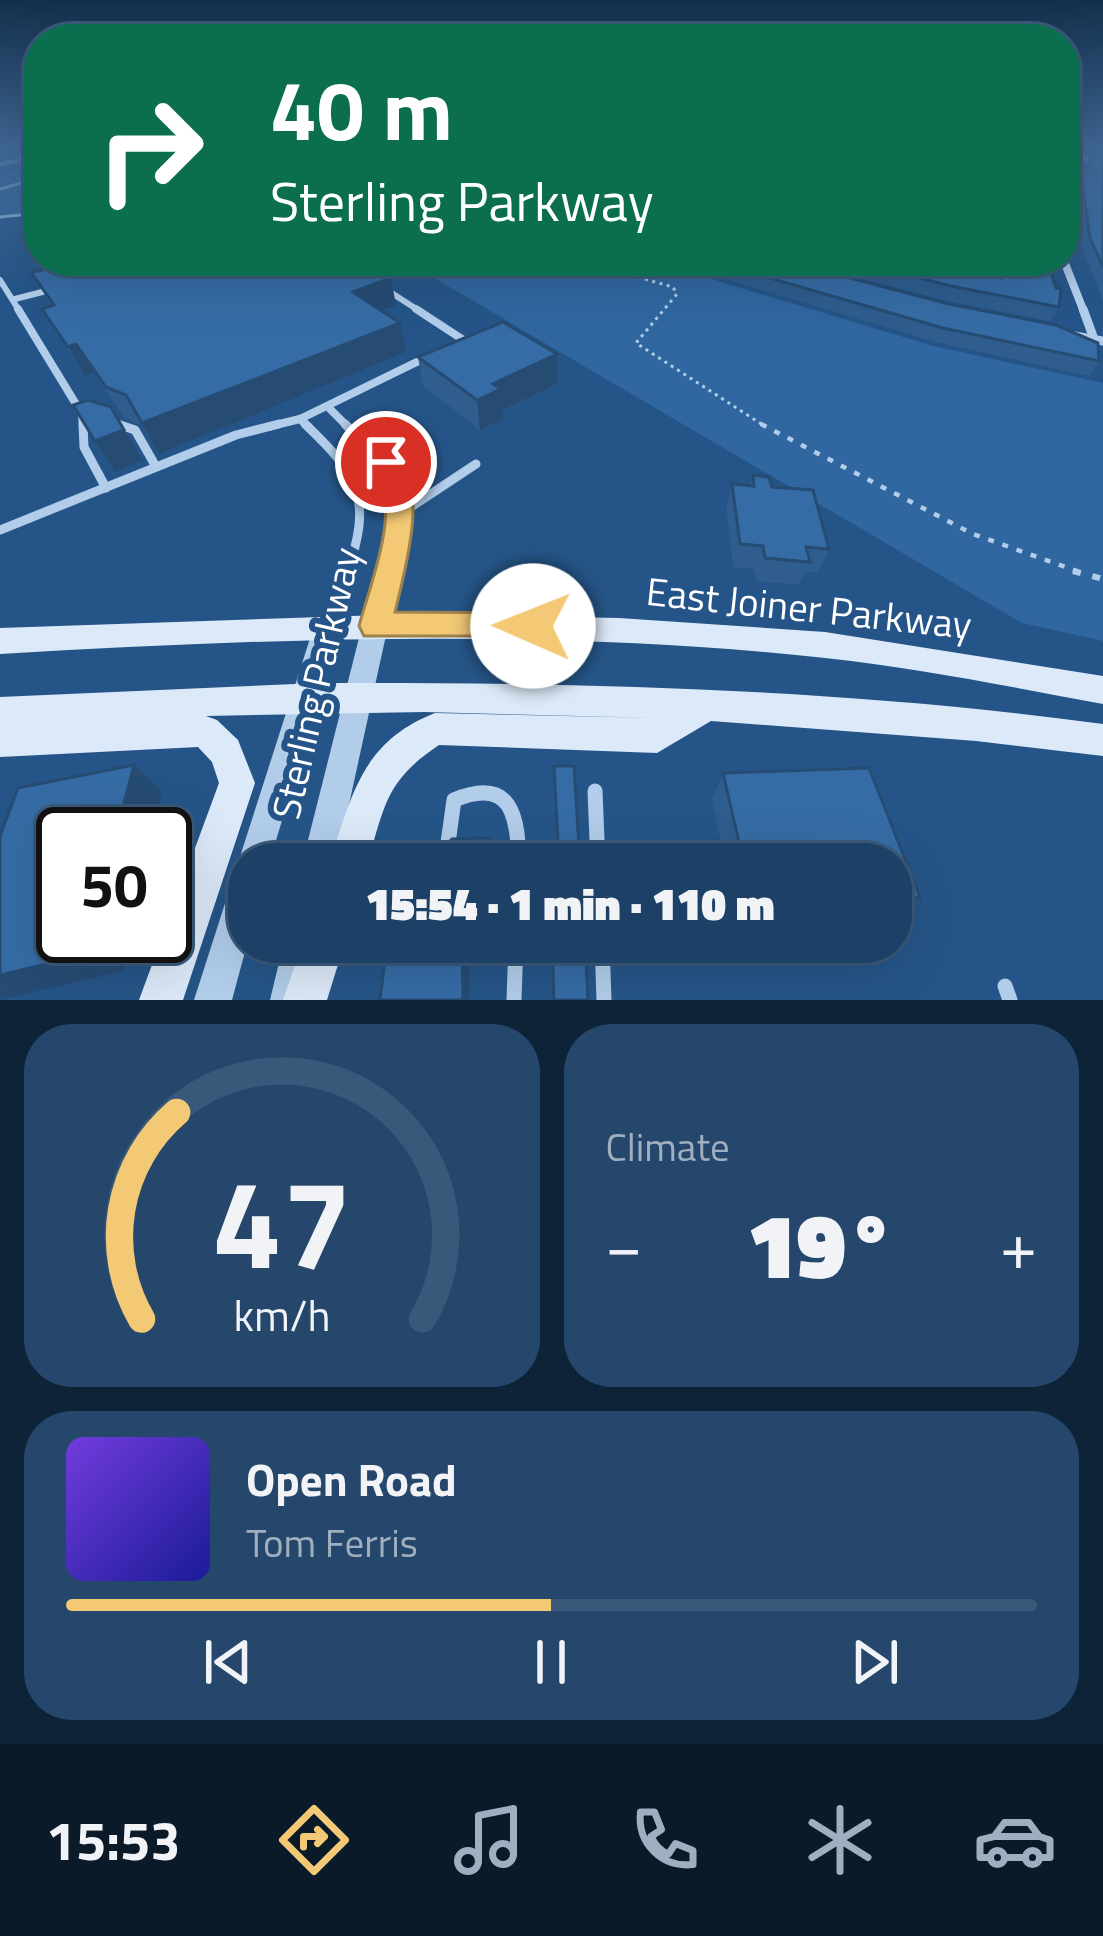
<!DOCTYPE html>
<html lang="en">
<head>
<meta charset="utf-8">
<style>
  body { margin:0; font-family:"Titillium Web",sans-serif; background:#25476c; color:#f1f3f6; height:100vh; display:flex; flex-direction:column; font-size:45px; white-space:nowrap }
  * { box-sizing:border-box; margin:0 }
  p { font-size:39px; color:#a0afbf }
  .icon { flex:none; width:66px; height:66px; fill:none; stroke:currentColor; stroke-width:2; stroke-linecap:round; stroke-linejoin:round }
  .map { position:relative; height:1000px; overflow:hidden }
  .drawer { display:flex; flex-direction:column; gap:24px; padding:24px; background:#0f2338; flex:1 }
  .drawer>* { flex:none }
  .hud { position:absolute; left:24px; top:24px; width:1056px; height:252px; border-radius:48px; box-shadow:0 12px 48px #0002,0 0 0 3px #3a597a; background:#0b6e4f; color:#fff; overflow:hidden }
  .speed { position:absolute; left:36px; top:807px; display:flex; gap:24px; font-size:60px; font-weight:700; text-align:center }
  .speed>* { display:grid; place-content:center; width:156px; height:156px; border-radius:50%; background:#1c4066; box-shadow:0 12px 48px #0002,0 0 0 3px #3a597a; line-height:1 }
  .speed .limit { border:6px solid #111; border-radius:18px; background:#fff; color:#111 }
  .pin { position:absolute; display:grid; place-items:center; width:102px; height:102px; color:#fff; margin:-51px; border:6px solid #fff; border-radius:50%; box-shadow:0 3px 12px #0007 }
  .me { position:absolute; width:132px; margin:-66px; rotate:271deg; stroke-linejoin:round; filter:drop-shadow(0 0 9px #0008) }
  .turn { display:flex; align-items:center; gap:42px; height:252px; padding:0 48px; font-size:54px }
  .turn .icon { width:156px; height:156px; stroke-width:2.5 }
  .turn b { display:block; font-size:84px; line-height:102px }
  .big { font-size:90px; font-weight:800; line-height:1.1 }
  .drawer .widget { flex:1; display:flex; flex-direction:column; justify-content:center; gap:18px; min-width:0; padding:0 42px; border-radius:48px; background:#25476c }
  .drawer .dial { align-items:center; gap:0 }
  .dial svg { height:312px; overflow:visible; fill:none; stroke:#3a597a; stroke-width:7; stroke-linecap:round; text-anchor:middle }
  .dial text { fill:#f1f3f6; stroke:none }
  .song { display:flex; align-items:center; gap:36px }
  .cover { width:144px; height:144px; border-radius:18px; background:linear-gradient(135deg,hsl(260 70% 55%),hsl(240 70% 35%)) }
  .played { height:12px; border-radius:6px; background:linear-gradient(90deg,#f3c976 50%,#3a597a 50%) }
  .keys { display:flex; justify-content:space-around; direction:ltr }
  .heat { display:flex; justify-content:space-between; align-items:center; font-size:66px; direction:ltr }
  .drawer .tiles { flex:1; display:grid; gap:24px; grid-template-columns:1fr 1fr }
  .widget:last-child { grid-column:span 2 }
  .trip { position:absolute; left:228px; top:843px; width:684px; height:120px; border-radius:48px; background:#1c4066; box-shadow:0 12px 48px #0002,0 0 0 3px #3a597a; font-weight:800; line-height:120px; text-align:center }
  .tab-bar { display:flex; height:192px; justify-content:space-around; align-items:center; background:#0b1a29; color:#a0afbf }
  .tab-bar .icon { width:84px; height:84px }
  .tab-bar .active { color:#f3c976 }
  .tab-bar b { font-size:54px; color:#f1f3f6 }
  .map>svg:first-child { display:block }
</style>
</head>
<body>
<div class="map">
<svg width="1103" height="1000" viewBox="0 0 1103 1000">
  <rect width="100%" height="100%" fill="#255588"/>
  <!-- green -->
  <g fill="#3067a0">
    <polygon points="39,165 33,211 0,220 0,174"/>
    <polygon points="405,261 652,261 933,346 1103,383 1103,641 1022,623"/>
  </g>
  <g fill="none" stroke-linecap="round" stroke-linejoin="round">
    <!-- stream -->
    <g stroke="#a6c8ea" stroke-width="3">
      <polyline points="0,189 39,178"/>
      <polyline points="0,217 30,214 39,222"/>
      <polyline points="39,228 39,233"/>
    </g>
    <!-- path-far2 -->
    <polyline stroke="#b1cde9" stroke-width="3" stroke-dasharray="3 4.5" stroke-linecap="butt" points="580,261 673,287 677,294 636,343 766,427"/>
    <!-- path-far1 -->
    <polyline stroke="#b1cde9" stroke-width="4.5" stroke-dasharray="6 9" stroke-linecap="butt" points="761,424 973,534 1085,574"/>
    <!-- path -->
    <polyline stroke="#b1cde9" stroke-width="6" stroke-dasharray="8 12" stroke-linecap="butt" points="1073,571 1103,579"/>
    <!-- service-far5 -->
    <polyline stroke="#b1cde9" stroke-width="4.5" points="0,164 39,156"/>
    <!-- service-far4 -->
    <g stroke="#b1cde9" stroke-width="6">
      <polyline points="0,280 20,312"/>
      <polyline points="387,290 421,312"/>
      <polyline points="15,299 50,290"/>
    </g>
    <!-- service-far3 -->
    <g stroke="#b1cde9" stroke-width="8">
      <polyline points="18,309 82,414 83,427"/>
      <polyline points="416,309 465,341"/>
      <polyline points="328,407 348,427"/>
      <polyline points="300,419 309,427"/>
      <polyline points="116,424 127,427"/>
      <polyline points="267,427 300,419 427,357"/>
    </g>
    <!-- service-far2 -->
    <g stroke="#b1cde9" stroke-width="9">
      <polyline points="83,424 84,447 106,488"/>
      <polyline points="117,424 135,430 155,465"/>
      <path d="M305,424C361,477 372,500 347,574"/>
      <polyline points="345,424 396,476 399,527 388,574"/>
      <polyline points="399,515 476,464"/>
      <polyline points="0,530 236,435 279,424"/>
    </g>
    <!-- service-far1 -->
    <g stroke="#b1cde9" stroke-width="12">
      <polyline points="327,626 348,571"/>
      <polyline points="375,626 388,571"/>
    </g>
    <!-- service -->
    <g stroke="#b1cde9" stroke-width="15">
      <polyline points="595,791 598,864"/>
      <path d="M447,850L454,800C512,776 518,816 519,864"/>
      <polyline points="602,942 604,1000"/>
      <polyline points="1005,986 1010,1000"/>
      <polyline points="514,1000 516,942"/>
    </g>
    <!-- minor-far2 -->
    <polyline stroke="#b1cde9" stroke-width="6" points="1065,155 1103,161"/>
    <!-- minor-far1 -->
    <polyline stroke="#b1cde9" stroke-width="8" points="1064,261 1084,312"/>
    <!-- minor -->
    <g stroke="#b1cde9" stroke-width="9">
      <polyline points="1083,309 1094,339"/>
      <polyline points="1075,336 1103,341"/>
    </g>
    <!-- tertiary -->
    <g fill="#b1cde9" fill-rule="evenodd">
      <polygon points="327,615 336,618 340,626 269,864 249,864 249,937 232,1000 194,1000 314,626 318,618"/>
      <polygon points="375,615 384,618 388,626 336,864 302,864 362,626 366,618"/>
      <polygon points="284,942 320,942 308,1000 270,1000"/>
    </g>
    <!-- secondary -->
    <g fill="#dce9f8" fill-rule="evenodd">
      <path d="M412,614L619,618L825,632L1103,676V704C1011,687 919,668 825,658C551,628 275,638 0,654V628Z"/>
      <path d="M319,683C578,682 847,689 1103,724V756L976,741L711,721L657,753L439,745C385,781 385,806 367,864H329C352,796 361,742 435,713L657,718L424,712L206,716L217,720L238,740L255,783L183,1000H139L219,783L212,762L198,747L0,757V697Z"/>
      <polygon points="303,942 345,942 327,1000 283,1000"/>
    </g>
  </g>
  <!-- wall -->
  <g fill="#2e5d8e">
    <polygon points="1091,155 1103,155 1103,301 1083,250 1075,186 1081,174 1083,175"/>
    <polygon points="665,261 785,261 1099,361 1089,376 936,342"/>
    <polygon points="796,261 929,261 992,276 990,261 1047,261 1059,307 1050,321 944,300"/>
    <polygon points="123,268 396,305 381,311 400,323 406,352 159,454 143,426 124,417 94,373 85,376 42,309 52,306 31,272"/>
    <polygon points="557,354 557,384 502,410 503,419 480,430 423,386 418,357"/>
    <polygon points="753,475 772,487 829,549 818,573 805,572 799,585 757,581 754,569 733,567 726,508 732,484 749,486"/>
    <polygon points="869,768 920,897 891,916 891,864 725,864 712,799 723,773"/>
  </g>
  <!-- shaded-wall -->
  <g fill="#264c74">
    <polygon points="0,150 39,150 39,153 0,157"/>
    <polygon points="391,278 396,305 359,319 353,292"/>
    <polygon points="400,323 406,352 159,454 142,423"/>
    <polygon points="76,344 94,373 85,376 68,347"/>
    <polygon points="557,354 557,384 502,410 503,419 480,430 477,400 493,384"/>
    <polygon points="111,407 142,460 115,472 95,441"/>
    <polygon points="134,765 162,791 152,834 116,834"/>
    <polygon points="489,838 493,860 493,864 488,864"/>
    <polygon points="89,936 130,936 122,971 0,1000 0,975"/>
    <polygon points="462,942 469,942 470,1000 463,1000"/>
  </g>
  <!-- building -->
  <g fill="#366ca5" stroke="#264c74" stroke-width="3">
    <polygon points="1091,155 1103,155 1103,267 1090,238 1081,174 1086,175"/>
    <polygon points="91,261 116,261 123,268 148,261 363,261 391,278 353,292 400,323 142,423 126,395 106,387 76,344 68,347 42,309 54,305 31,272"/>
    <polygon points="711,261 785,261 949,304 1056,325 1098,343 1099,361 943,328"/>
    <polygon points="851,261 930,261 1001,278 998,261 1047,261 1056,288 1061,289 1059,307 951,286"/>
    <polygon points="503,322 557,354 493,384 501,389 477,400 418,357"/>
    <polygon points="88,400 111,407 124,430 95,441 73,405"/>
    <polygon points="753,475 769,477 772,487 813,490 829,549 806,547 810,562 765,558 763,546 740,544 732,484 754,486"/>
    <polygon points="134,765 116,834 63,834 63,936 89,936 84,955 0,975 0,836 18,788"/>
    <polygon points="554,766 574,766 580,864 397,864 426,862 427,845 439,852 452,839 489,838 488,862 559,859"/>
    <polygon points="869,768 920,897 891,898 891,864 744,864 723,773"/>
    <polygon points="387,942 462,942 463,1000 380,1000"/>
    <polygon points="552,942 585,942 588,1000 554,1000"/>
  </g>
  <!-- sky -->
  <linearGradient id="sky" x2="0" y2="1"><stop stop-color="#142f4b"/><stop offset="0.52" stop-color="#406896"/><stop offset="1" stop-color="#406896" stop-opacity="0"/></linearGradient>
  <rect width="1103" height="290" fill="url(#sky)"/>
  <!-- route -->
  <path fill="#f3c976" stroke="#9e834d" stroke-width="3" d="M386,454C436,468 403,577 395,612L533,613L545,617L550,626L545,636H364L359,626C372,577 403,508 373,462Z"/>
  <g text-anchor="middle" stroke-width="12" stroke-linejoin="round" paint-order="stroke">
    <!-- near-street labels -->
    <g font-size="39" fill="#fff" stroke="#255588">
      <text transform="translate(809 608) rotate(6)" y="14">East Joiner Parkway</text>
      <text transform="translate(316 683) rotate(-77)" y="14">Sterling Parkway</text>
    </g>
  </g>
</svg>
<div class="speed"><div class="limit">50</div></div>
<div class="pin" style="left:386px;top:462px;background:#d93025"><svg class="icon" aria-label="arrive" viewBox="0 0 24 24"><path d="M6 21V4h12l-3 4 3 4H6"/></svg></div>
<svg class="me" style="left:533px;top:626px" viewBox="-20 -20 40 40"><circle r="19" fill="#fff"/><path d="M0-13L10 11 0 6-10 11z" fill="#f3c976"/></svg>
<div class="trip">15:54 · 1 min · 110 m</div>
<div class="hud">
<div class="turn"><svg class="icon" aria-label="right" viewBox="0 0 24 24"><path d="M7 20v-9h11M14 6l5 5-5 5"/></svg><div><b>40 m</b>Sterling Parkway</div></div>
</div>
</div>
<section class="drawer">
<div class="tiles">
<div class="widget dial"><svg viewBox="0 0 100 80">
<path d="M14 69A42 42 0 1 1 86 69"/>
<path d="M14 69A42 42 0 0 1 23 16" stroke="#f3c976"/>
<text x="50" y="56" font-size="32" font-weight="700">47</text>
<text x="50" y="72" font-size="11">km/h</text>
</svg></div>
<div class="widget"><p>Climate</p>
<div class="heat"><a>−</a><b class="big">19°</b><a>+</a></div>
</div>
<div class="widget">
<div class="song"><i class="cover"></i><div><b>Open Road</b><p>Tom Ferris</p></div></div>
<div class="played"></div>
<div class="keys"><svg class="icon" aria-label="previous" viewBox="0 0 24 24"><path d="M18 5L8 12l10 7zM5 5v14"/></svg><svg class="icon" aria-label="pause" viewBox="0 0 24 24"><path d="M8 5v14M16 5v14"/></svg><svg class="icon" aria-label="next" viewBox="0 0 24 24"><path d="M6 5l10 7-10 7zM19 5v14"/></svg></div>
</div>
</div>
</section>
<nav class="tab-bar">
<b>15:53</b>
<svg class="icon active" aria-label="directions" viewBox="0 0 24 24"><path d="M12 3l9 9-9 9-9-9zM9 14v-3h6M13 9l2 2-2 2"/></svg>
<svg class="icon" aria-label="music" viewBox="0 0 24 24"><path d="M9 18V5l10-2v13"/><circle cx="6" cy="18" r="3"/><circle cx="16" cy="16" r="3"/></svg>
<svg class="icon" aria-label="phone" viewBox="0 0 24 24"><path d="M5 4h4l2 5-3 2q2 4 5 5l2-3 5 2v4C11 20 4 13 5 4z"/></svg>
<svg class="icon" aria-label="climate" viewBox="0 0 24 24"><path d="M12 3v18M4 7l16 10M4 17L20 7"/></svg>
<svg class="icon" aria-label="car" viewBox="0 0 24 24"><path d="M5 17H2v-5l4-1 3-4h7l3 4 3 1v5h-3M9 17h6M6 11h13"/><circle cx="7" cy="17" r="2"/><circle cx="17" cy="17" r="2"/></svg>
</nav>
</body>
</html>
